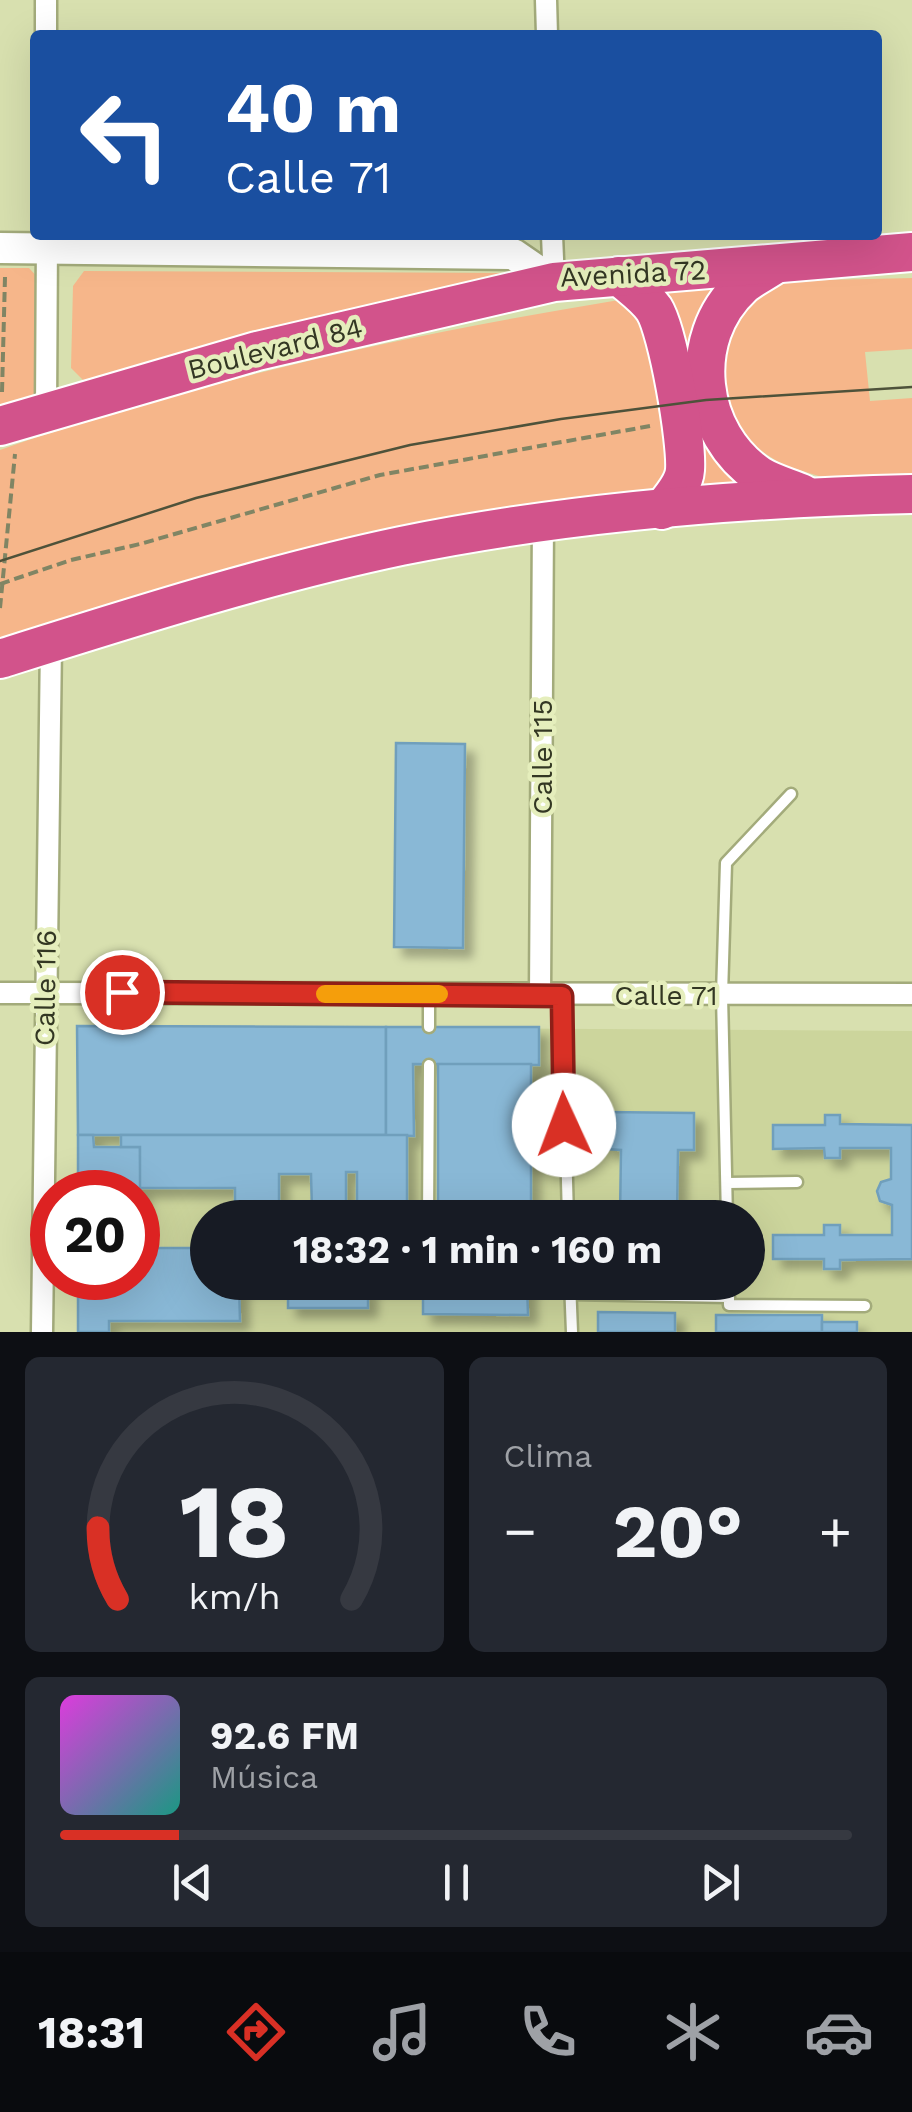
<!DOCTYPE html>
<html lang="es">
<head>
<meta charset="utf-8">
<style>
  body { margin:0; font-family:"Work Sans",sans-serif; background:#242831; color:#f1f3f6; height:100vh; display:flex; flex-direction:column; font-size:38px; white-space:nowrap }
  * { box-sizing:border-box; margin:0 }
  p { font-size:32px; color:#9ea1a6 }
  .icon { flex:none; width:55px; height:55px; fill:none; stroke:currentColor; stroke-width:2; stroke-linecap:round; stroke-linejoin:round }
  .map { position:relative; height:1332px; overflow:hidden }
  .details { display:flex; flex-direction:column; gap:25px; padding:25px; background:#0d0f14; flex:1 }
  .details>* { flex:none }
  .top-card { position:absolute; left:30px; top:30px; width:852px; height:210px; border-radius:10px; box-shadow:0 10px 40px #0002; background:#1a4fa0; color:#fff; overflow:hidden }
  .speed { position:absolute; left:30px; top:1170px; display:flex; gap:20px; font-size:50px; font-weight:700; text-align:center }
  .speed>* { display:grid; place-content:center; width:130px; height:130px; border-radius:50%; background:#171b24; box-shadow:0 10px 40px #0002; line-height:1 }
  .speed .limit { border:15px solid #d22; background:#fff; color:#111 }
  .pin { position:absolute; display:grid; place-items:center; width:85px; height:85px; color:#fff; margin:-42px; border:5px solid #fff; border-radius:50%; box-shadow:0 2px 10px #0007 }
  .me { position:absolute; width:110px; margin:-55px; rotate:358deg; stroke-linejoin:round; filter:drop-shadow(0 0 8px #0008) }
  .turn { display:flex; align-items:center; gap:35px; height:210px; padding:0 30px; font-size:45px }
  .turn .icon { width:130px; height:130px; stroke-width:2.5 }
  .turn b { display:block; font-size:70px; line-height:85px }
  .big { font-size:75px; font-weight:700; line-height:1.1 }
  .details .tile { flex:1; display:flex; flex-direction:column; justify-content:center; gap:15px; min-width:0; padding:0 35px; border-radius:15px; background:#242831 }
  .details .dial { align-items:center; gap:0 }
  .dial svg { height:260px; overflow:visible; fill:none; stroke:#363941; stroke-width:7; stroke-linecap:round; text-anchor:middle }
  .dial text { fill:#f1f3f6; stroke:none }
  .song { display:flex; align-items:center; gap:30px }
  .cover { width:120px; height:120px; border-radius:15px; background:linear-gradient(135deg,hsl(300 70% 55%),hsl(170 70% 35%)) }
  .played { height:10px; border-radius:5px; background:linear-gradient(90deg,#d93025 15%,#363941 15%) }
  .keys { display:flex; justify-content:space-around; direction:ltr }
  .heat { display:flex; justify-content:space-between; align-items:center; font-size:55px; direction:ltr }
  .details .tiles { flex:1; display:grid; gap:25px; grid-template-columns:1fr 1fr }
  .tile:last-child { grid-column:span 2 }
  .trip { position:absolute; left:190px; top:1200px; width:575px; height:100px; border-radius:50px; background:#171b24; box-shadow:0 10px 40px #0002; font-weight:700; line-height:100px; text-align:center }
  .menu { display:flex; height:160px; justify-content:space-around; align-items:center; background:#090b0e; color:#9ea1a6 }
  .menu .icon { width:70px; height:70px }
  .menu .on { color:#d93025 }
  .menu b { font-size:45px; color:#f1f3f6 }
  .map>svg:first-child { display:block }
</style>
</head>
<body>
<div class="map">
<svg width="912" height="1332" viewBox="0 0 912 1332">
  <defs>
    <filter id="shadow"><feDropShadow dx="9" dy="9" stdDeviation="5" flood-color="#0004"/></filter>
  </defs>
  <rect width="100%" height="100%" fill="#d8e0af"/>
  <!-- built -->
  <path fill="#ccd59c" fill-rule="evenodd" d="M77,1026L912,1031V1332H78V1278H138V1192H78ZM208,1218H748V1282H208Z"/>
  <!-- green -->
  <g fill="#f6b68a">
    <polygon points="0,268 29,268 39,279 38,388 26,403 0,414"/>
    <polygon points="84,271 526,273 90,387 71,368 73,286"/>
    <polygon points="912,278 912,349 865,352 870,401 912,398 912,473 825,478 783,465 747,442 717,389 716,363 749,299 785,281"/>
    <polygon points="716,287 699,311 687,345 686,372 753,481 692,487 654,295"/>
    <path d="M619,300L649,321L675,466L654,492L0,641V450C38,436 77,425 116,413C281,362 449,328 619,300Z"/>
  </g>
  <!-- building -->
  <g fill="#89b8d6" stroke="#709fbc" stroke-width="2.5" filter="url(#shadow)">
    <polygon points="396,743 465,744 463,948 394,947"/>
    <polygon points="77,1026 386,1027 386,1135 78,1135"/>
    <polygon points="386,1027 539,1027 539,1065 413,1064 414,1136 386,1135"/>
    <rect x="438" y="1064" width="93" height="154"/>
    <polygon points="605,1112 694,1113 694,1150 678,1150 677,1218 620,1218 621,1150 605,1149"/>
    <polygon points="825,1115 840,1115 840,1124 912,1125 912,1259 840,1260 840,1269 824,1269 824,1259 773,1259 773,1235 824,1235 824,1225 840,1225 840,1235 892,1235 892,1205 880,1201 877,1191 881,1182 891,1179 891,1148 840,1148 840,1158 825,1158 824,1148 773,1149 773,1125 825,1125"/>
    <polygon points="78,1135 93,1135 94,1147 140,1147 141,1248 138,1248 138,1192 78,1192"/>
    <polygon points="121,1135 407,1135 407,1218 357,1218 357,1172 346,1172 346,1211 312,1211 311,1174 279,1174 279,1210 235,1210 235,1188 140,1188 140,1147 121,1147"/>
    <polygon points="138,1248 208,1248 208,1282 422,1282 422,1285 239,1285 240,1321 109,1321 109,1332 78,1332 78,1278 138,1278"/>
    <rect x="438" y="1282" width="93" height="3"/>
    <rect x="288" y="1285" width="80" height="23"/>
    <polygon points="423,1285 527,1285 528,1315 423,1314"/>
    <polygon points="598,1312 675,1313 675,1332 598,1332"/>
    <rect x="716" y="1315" width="106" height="17"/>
    <rect x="822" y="1322" width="35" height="10"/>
  </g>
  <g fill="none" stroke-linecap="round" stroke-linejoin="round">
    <defs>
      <g id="lane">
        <polyline points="429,994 429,1027"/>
        <polyline points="562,995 568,1218"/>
        <polyline points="727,1183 797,1182"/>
        <polyline points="428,1218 429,1065"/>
        <polyline points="727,1218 722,995 726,863 791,794"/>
        <polyline points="570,1282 572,1332"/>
        <polyline points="570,1294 729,1297 729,1305 865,1306"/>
      </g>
      <g id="street">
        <polyline points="46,0 46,35"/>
        <polyline points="546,0 547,35"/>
        <polyline points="552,235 554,282"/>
        <polyline points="46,410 47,237"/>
        <polyline points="0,993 912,994"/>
        <polyline points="540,994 543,521"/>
        <polyline points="42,1332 51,643"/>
      </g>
      <polyline id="secondary" points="0,248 513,254 554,282"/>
      <g id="highway">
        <path d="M774,265C764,272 751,278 742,286C685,339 697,434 760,476C773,484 790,488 803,494"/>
        <path d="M619,276C630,286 645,296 654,309C668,331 687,441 685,470C684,485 671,498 662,510"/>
        <polyline points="0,426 257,351 554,282 912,252"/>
        <path d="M0,659C130,618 268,574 401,546C568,512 741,498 912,494"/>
      </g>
    </defs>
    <!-- lane casing -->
    <use href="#lane" stroke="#a3ab7b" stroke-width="15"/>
    <!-- street casing -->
    <use href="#street" stroke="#a3ab7b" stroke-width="25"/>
    <!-- secondary casing -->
    <use href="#secondary" stroke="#a3ab7b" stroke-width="35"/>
    <!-- highway casing -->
    <use href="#highway" stroke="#fff" stroke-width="42"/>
    <!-- path -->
    <g stroke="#808564" stroke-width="4" stroke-dasharray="10 5" stroke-linecap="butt">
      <polyline points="2,392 5,277"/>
      <polyline points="0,584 71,560 140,544 380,475 650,426"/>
      <polyline points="0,608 15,454"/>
    </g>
    <!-- lane -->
    <use href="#lane" stroke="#fff" stroke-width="10"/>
    <!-- street -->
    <use href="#street" stroke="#fff" stroke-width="20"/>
    <!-- secondary -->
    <use href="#secondary" stroke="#fff" stroke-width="30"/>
    <!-- highway -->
    <use href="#highway" stroke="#d2538b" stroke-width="38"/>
    <!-- tram -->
    <polyline stroke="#4e523a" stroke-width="2.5" points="0,561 196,498 410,445 561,419 706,400 912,387"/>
  </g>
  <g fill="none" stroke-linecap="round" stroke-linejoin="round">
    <defs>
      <polyline id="route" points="122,992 562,996 564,1125"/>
    </defs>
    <!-- route casing -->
    <use href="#route" stroke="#8d1f18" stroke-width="25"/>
    <!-- route -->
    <use href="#route" stroke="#d93025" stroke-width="18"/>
    <!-- slow -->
    <polyline stroke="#f59e0b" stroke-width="18" points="325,994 439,994"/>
  </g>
  <g text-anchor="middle" stroke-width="9" stroke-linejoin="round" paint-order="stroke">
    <!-- street labels -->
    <g font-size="28" fill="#333723" stroke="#e5eebc">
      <text transform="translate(633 273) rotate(-3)" y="10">Avenida 72</text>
      <text transform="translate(275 348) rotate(-14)" y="10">Boulevard 84</text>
      <text transform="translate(542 757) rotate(-90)" y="10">Calle 115</text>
      <text transform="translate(45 988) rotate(-89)" y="10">Calle 116</text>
      <text x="666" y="1005">Calle 71</text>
    </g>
  </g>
</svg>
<div class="speed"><div class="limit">20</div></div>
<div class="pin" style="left:122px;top:992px;background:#d93025"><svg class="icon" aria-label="arrive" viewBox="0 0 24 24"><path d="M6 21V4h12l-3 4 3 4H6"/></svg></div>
<svg class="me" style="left:564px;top:1125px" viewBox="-20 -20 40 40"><circle r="19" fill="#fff"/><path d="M0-13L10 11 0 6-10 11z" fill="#d93025"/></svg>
<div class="trip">18:32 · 1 min · 160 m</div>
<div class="top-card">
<div class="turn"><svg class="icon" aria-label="left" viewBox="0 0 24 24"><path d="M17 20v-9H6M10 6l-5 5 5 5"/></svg><div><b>40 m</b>Calle 71</div></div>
</div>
</div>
<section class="details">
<div class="tiles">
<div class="tile dial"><svg viewBox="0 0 100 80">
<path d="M14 69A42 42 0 1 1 86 69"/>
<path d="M14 69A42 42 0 0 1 8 47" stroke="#d93025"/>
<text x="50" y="56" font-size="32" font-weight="700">18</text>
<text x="50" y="72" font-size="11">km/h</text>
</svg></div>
<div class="tile"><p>Clima</p>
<div class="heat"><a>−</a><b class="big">20°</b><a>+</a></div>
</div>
<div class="tile">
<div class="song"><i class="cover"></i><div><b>92.6 FM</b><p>Música</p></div></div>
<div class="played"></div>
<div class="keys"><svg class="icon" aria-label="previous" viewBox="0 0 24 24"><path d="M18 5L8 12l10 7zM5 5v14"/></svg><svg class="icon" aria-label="pause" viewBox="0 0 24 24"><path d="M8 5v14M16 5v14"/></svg><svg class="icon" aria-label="next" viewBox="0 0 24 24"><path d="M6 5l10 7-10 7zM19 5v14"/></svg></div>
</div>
</div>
</section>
<nav class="menu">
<b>18:31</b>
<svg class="icon on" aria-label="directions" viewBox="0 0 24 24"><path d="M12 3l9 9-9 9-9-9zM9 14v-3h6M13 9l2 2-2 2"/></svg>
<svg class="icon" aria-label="music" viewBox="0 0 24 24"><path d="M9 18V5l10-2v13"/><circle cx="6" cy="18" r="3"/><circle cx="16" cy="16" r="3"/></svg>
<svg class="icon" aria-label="phone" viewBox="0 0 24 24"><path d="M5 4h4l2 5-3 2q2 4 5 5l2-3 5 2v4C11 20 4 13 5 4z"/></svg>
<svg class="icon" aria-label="climate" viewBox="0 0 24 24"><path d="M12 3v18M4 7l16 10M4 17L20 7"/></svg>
<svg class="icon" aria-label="car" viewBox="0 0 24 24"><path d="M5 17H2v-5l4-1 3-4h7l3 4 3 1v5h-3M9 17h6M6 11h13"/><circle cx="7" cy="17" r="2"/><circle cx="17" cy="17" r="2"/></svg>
</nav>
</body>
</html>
